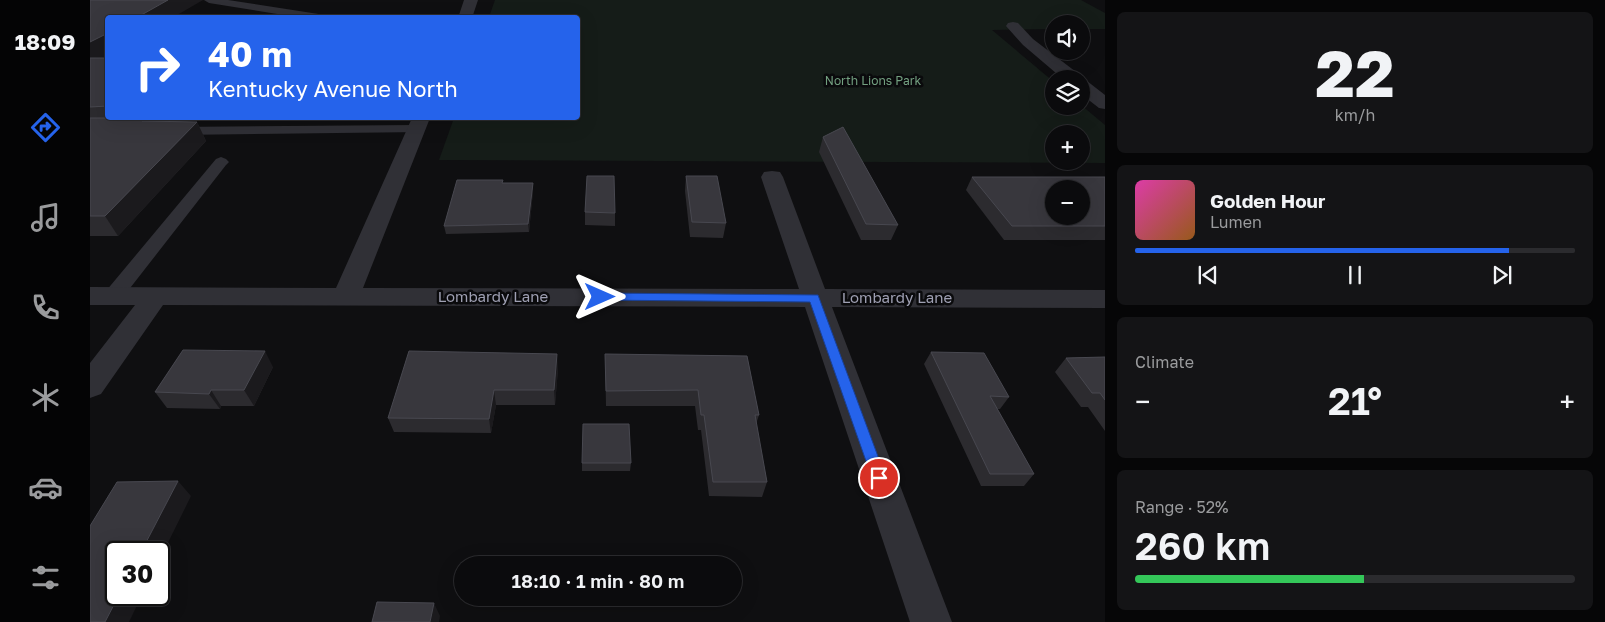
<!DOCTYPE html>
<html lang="en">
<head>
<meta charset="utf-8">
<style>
  body { margin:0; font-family:"Golos Text",sans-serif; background:#141416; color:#f1f3f6; height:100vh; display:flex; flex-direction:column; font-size:19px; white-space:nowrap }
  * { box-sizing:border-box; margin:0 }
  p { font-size:16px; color:#9a9b9d }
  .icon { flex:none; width:28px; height:28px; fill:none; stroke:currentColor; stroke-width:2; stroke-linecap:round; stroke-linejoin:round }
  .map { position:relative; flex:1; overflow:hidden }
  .drawer { display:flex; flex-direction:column; gap:12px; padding:12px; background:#060607; width:500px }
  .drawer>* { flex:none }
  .guide { position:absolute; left:15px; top:15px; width:475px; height:105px; border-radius:5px; box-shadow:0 5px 20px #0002,0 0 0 1px #2b2b2e; background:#2563eb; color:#fff; overflow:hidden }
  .fabs { position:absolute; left:955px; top:15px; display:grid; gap:10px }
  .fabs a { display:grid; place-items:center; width:45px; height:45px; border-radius:50%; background:#0b0b0d; box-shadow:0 5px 20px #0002,0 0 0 1px #2b2b2e; font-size:25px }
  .speed { position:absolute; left:15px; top:541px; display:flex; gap:10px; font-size:25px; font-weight:700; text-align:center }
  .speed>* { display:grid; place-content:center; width:65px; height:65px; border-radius:50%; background:#0b0b0d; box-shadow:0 5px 20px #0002,0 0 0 1px #2b2b2e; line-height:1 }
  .speed .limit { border:2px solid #111; border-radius:8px; background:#fff; color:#111 }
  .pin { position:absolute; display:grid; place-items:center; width:42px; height:42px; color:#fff; margin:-21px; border:2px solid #fff; border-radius:50%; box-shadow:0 1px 5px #0007 }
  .me { position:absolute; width:55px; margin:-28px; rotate:90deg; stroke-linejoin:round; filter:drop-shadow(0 0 4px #0008) }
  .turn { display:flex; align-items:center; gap:18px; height:105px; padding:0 20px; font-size:22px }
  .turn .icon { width:65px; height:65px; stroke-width:2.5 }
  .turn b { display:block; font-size:35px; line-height:42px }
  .big { font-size:38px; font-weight:600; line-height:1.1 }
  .drawer .tile { flex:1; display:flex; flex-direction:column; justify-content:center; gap:8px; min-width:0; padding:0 18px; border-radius:8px; background:#141416 }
  .drawer .dial { align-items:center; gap:0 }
  .dial b { font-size:65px; line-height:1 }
  .song { display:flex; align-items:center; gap:15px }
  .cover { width:60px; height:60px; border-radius:8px; background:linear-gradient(135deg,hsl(320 70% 55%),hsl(30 70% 35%)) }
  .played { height:5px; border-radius:2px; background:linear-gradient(90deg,#2563eb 85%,#2b2b2e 85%) }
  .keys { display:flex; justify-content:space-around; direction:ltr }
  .heat { display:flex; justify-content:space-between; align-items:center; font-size:28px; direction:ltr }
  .charge { height:8px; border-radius:4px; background:linear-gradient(90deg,#34c759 52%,#2b2b2e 0) }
  .trip { position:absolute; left:364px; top:556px; width:288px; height:50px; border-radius:25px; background:#0b0b0d; box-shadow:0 5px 20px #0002,0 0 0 1px #2b2b2e; font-weight:600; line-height:50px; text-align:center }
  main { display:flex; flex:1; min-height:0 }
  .menu { display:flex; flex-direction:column; width:90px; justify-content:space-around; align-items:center; background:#040405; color:#9a9b9d }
  .menu .icon { width:35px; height:35px }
  .menu .active { color:#2563eb }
  .menu b { font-size:22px; color:#f1f3f6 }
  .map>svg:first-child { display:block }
</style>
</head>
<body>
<main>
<nav class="menu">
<b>18:09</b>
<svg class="icon active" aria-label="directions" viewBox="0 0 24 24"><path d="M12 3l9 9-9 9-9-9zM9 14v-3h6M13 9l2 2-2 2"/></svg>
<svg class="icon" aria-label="music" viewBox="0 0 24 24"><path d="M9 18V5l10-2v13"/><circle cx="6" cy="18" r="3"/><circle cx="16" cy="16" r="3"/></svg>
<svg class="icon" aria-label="phone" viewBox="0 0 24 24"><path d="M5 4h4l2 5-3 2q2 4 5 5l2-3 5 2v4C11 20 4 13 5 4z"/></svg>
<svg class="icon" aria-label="climate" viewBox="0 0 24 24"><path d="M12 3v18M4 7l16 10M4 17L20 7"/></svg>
<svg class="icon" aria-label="car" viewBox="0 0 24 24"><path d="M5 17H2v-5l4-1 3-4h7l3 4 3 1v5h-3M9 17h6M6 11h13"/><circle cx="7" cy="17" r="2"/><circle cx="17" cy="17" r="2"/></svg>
<svg class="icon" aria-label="filters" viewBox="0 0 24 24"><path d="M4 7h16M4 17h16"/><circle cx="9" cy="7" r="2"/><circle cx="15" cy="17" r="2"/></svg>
</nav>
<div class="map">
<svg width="1015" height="622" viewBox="0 0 1015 622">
  <rect width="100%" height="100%" fill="#0f0f11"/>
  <!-- green -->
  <path fill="#151c18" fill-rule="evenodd" d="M405,0H991L1015,13V29H991V24H964V29L902,30L964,82V106L991,105L1015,125V163L349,160L364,118H488V18L399,17ZM964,134H991V161H964Z"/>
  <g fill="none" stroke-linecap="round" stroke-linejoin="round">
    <!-- lane -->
    <g fill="#303036" fill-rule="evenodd">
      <polygon points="114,0 138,0 235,15 240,18 212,18 119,3"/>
      <polygon points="326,125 331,126 333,129 331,132 84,135 79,134 77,131 79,128 84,127"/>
      <polygon points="131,157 136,159 139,162 136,165 30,301 23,303 16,301 13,296 16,291 126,159"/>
    </g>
    <!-- street -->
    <g fill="#303036" fill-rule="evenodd">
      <polygon points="374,0 388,0 382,18 368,18"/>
      <polygon points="923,22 928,23 943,39 990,75 992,80 997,81 1015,95 1015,109 1009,108 991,94 991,79 973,79 933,45 916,26 918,23"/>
      <polygon points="322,118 340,118 273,288 709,289 671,177 674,172 682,171 690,172 693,177 735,289 1015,290 1015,308 742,307 862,622 820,622 715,307 73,305 11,394 0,398 0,363 45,305 0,305 0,287 246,288"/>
    </g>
  </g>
  <!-- wall -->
  <g fill="#2c2b2f">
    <polygon points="0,0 11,58 18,58 18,118 86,118 82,121 107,122 116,141 28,236 0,236"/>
    <polygon points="733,137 808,225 801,240 771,240 729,152"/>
    <polygon points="596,176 636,223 633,238 600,237 595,191"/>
    <polygon points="882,177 1015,177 1015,240 914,240 876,190"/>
    <polygon points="413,183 443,183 443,191 439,232 356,234 354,226"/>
    <polygon points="495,212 525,213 525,226 495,225"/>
    <polygon points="841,352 919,397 910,409 907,409 944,474 934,486 891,486 834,364"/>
    <polygon points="515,354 657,356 669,415 666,424 677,482 672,497 619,496 611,430 608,430 605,406 516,406"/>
    <polygon points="1015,357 1015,431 998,407 991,407 965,372 976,358"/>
    <polygon points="183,367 164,406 131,406 130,409 77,408 65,392"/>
    <polygon points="468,369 465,405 406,405 401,433 304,432 298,418"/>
    <polygon points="492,463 541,463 540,471 492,471"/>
  </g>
  <!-- shaded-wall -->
  <g fill="#1b1a1d">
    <polygon points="78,0 113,0 82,18 46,18"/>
    <polygon points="18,33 18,55 0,65 0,42"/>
    <polygon points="57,118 67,136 52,121"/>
    <polygon points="75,118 86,118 79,125"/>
    <polygon points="107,122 116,141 28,236 15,216"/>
    <polygon points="443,183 443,191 439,232 438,224"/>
    <polygon points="175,351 183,367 164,406 154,390"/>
    <polygon points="467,354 468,369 465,405 464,390"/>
    <polygon points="121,390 131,406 130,409 119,394"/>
    <polygon points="404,390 406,405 401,433 399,419"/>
    <polygon points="88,481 101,496 69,561 69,552 51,552"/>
    <polygon points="29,595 52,595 39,622 15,622"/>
    <polygon points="344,603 350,616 349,622 340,622"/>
  </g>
  <!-- building -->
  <g fill="#38373d" stroke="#484850" fill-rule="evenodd">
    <polygon points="0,0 78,0 46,18 18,18 18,33 0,42"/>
    <polygon points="0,58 18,58 18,106 0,107"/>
    <polygon points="0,118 56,118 52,121 107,122 15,216 0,216"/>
    <polygon points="753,127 808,225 776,224 733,137"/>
    <polygon points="497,176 524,176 525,213 495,212"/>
    <polygon points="596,176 627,176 636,223 602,222"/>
    <path d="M882,177H1015V226H922ZM964,189H991V216H964Z"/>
    <polygon points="367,180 413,180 412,183 443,183 438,224 354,226"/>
    <polygon points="93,350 175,351 154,390 121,390 119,394 65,392"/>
    <polygon points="319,351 467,354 464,390 404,390 399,419 298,418"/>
    <polygon points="841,352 894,353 919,397 900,396 944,474 900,474"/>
    <polygon points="515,354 657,356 669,415 665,415 677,482 623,482 614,415 611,415 608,390 516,391"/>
    <polygon points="1015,357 1015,400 1010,393 1002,393 976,358"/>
    <polygon points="493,424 539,424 541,463 492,463"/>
    <polygon points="88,481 51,552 26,552 26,595 29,595 15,622 0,622 0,526 27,482"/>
    <polygon points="287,602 344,603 340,622 282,622"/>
  </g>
  <!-- route -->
  <polygon fill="#2563eb" stroke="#184099" points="510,293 728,295 796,478 794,483 789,484 784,483 782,478 720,302 506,300 504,297 506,295"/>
  <g text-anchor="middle" stroke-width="5" stroke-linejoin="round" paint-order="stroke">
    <!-- far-park labels -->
    <g font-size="12" fill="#73a080" stroke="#0a0a0c">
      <text x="783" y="85">North Lions Park</text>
    </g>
    <!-- street labels -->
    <g font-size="15" fill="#9fa0b3" stroke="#0a0a0c">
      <text x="403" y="302">Lombardy Lane</text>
      <text x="807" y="303">Lombardy Lane</text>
    </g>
  </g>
</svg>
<div class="fabs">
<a><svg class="icon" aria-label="sound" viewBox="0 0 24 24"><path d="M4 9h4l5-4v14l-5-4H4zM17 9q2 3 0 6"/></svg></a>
<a><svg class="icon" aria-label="layers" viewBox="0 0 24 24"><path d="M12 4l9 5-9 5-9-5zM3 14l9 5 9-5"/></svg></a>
<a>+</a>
<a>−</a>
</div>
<div class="speed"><div class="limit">30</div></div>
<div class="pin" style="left:789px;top:478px;background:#d93025"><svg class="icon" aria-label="arrive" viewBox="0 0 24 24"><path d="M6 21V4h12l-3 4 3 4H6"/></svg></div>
<svg class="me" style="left:510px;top:297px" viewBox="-20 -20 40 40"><path d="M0-17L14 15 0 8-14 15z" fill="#2563eb" stroke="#fff" stroke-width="4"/></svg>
<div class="trip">18:10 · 1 min · 80 m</div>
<div class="guide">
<div class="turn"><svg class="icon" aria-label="right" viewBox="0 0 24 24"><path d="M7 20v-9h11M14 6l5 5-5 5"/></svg><div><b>40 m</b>Kentucky Avenue North</div></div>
</div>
</div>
<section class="drawer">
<div class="tile dial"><b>22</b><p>km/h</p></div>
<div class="tile">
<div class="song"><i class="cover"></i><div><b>Golden Hour</b><p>Lumen</p></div></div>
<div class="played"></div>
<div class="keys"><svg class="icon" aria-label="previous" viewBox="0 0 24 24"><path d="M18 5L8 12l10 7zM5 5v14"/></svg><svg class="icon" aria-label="pause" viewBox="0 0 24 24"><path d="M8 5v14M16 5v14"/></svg><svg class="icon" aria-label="next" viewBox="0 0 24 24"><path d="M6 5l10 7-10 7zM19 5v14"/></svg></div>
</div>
<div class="tile"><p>Climate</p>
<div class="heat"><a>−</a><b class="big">21°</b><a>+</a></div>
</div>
<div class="tile"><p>Range · 52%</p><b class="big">260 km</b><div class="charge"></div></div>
</section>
</main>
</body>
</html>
